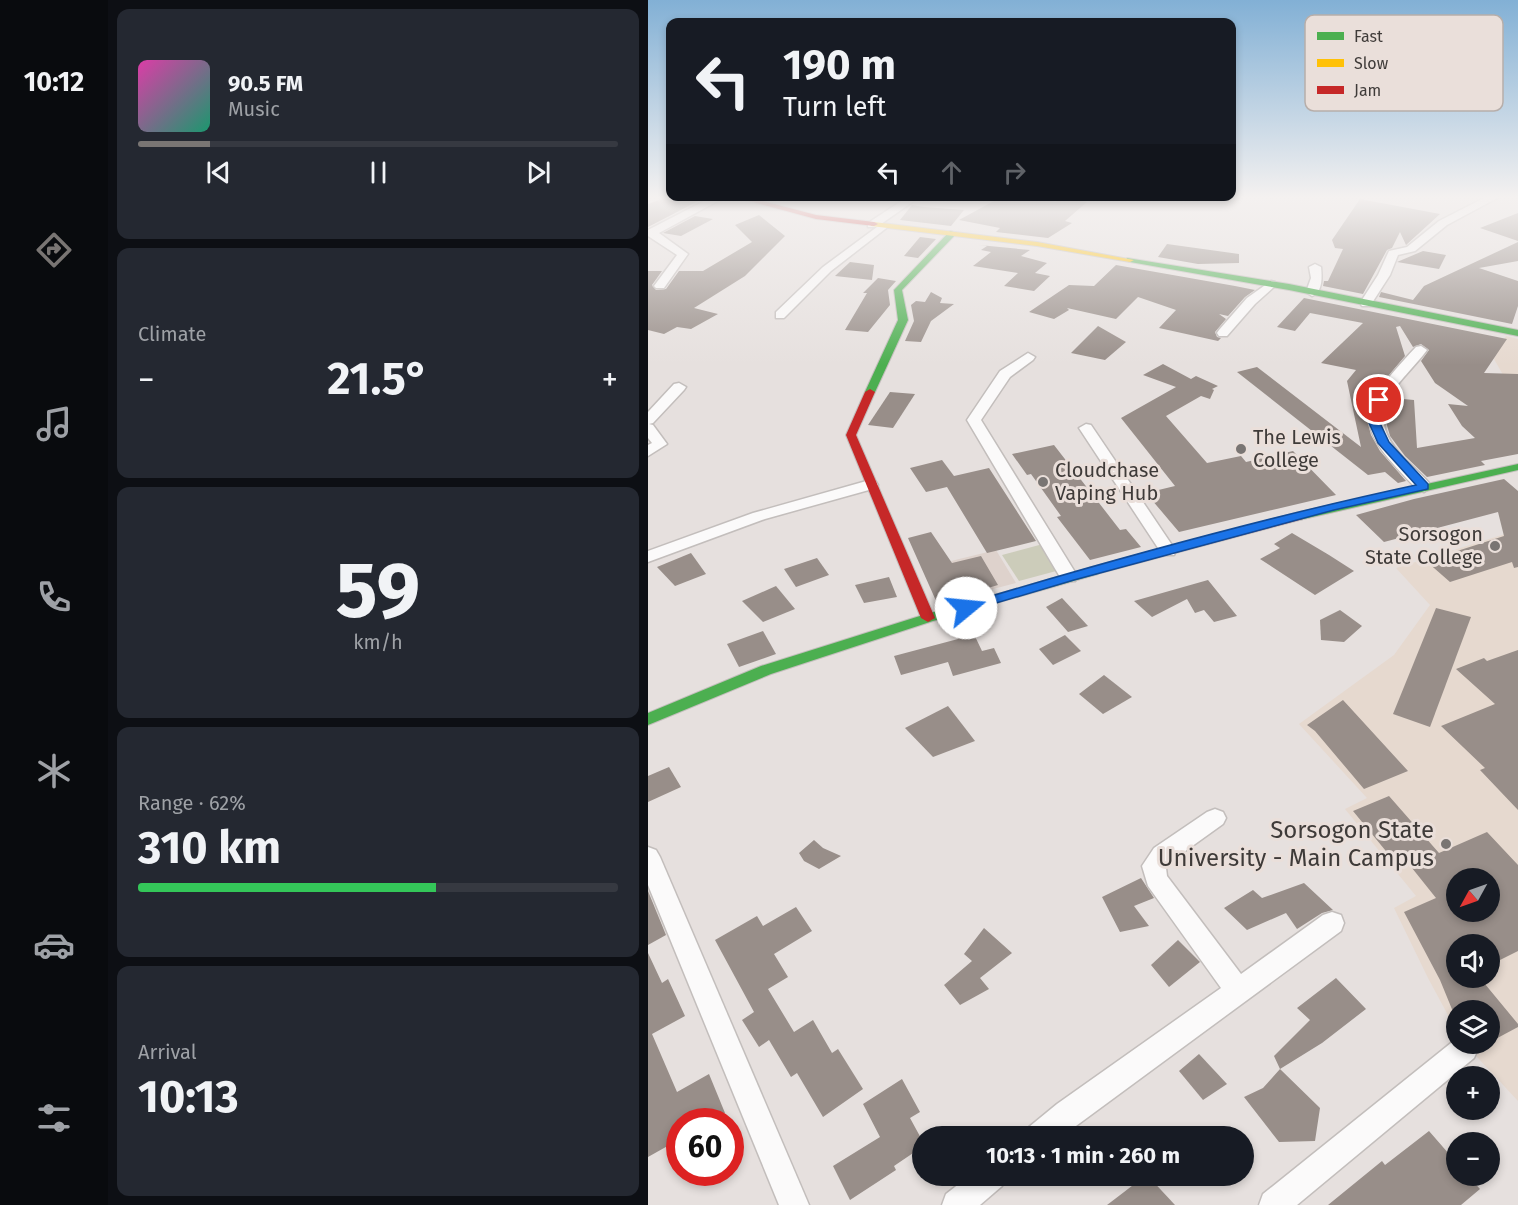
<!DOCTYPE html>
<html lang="en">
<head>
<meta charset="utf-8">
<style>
  body { margin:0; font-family:"Fira Sans",sans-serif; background:#242831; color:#f1f3f6; height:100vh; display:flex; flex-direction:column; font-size:22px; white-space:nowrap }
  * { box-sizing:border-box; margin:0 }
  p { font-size:20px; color:#9ea1a6 }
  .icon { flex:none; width:33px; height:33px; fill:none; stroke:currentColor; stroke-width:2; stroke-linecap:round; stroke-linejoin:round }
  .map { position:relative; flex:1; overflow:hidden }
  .drawer { display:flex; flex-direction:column; gap:9px; padding:9px; background:#0d0f14; width:540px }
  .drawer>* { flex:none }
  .guide { position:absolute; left:18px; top:18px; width:570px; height:183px; border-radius:12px; box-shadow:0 3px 9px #0003; background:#171b24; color:#f1f3f6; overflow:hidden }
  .needle { width:39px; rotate:230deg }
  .controls { position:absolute; left:798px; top:868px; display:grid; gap:12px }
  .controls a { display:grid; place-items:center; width:54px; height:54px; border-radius:50%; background:#171b24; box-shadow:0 3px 9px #0003; font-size:30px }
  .speed { position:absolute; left:18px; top:1108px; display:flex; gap:12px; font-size:30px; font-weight:700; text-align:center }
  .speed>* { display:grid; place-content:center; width:78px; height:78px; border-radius:50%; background:#171b24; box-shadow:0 3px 9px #0003; line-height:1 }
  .speed .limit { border:9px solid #d22; background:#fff; color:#111 }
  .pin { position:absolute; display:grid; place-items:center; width:51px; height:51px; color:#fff; margin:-26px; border:3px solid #fff; border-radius:50%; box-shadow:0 2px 6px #0007 }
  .me { position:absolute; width:66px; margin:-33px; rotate:73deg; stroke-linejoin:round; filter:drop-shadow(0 0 4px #0008) }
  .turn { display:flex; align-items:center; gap:21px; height:126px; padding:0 18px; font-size:27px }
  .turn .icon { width:78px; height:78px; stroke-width:2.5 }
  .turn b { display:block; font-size:42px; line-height:51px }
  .lanes { display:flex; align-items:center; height:57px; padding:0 18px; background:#0003; justify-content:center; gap:30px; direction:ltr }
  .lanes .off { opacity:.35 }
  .big { font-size:45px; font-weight:700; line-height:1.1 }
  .drawer .tile { flex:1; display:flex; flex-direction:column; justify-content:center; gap:9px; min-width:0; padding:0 21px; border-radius:12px; background:#242831 }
  .drawer .dial { align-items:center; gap:0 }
  .dial b { font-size:78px; line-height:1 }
  .song { display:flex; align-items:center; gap:18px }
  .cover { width:72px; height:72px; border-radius:9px; background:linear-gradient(135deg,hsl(320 70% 55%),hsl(160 70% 35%)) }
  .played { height:6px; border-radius:3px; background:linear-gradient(90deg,#797573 15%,#363941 15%) }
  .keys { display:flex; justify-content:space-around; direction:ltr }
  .heat { display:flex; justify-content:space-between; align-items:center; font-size:33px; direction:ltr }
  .charge { height:9px; border-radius:4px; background:linear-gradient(90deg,#34c759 62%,#363941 0) }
  .trip { position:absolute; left:264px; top:1126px; width:342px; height:60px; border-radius:30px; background:#171b24; box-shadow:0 3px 9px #0003; font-weight:700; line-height:60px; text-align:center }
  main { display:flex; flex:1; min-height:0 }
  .tabs { display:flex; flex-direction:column; width:108px; justify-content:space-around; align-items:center; background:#090b0e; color:#9ea1a6 }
  .tabs .icon { width:42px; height:42px }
  .tabs .active { color:#797573 }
  .tabs b { font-size:27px; color:#f1f3f6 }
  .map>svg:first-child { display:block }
</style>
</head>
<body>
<main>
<nav class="tabs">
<b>10:12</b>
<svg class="icon active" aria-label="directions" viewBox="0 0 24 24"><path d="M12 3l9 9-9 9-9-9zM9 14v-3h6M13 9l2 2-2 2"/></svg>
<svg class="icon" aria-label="music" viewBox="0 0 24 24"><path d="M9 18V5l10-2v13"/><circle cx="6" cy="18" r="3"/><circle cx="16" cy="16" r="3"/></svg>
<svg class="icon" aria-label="phone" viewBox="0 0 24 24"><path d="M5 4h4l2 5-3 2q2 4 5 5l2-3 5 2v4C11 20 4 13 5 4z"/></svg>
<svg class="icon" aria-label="climate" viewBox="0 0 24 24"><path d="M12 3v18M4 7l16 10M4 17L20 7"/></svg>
<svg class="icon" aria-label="car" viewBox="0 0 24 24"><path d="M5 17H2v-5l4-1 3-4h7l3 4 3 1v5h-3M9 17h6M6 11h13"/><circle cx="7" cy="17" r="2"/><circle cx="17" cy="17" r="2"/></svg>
<svg class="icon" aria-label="filters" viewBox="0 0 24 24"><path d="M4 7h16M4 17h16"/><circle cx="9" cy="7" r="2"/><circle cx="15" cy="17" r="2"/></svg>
</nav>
<section class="drawer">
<div class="tile">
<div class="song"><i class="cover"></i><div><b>90.5 FM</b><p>Music</p></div></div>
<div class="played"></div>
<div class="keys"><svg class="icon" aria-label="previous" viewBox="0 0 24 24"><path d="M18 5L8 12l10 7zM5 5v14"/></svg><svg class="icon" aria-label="pause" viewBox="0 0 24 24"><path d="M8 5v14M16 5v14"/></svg><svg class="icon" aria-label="next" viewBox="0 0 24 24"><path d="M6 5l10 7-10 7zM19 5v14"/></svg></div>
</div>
<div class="tile"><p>Climate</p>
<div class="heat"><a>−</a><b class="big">21.5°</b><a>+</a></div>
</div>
<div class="tile dial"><b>59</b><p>km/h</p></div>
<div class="tile"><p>Range · 62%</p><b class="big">310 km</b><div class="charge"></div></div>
<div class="tile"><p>Arrival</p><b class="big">10:13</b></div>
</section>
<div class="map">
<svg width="870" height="1205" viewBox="0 0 870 1205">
  <rect width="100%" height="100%" fill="#e6e0de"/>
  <!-- built -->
  <polygon fill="#ded2cc" points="348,550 368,583 322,595 303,561"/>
  <!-- education -->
  <g fill="#e6d9cf" fill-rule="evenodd">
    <polygon points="858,336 870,339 870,401 846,359"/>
    <path d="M870,530V1101L817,1044H842V1011H808V1030L780,978L746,908L768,896L697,809L719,798L651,724L746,655L782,605L748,568ZM808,879H842V912H808ZM808,945H842V978H808Z"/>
  </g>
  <!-- green -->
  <polygon fill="#ccccba" points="395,544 412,570 371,581 354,555"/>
  <!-- building -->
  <g fill="#988e89" fill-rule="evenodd">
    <polygon points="22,196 60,196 0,227 0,204"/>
    <polygon points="355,196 383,196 408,202 412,198 439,202 417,221 424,223 400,238 348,232 352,228 311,220"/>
    <polygon points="712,199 792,214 758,245 752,232 744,248 739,250 715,294 675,286 676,281 680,281 695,249 687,248 684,240"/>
    <polygon points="264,205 276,207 316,210 303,226 252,220"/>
    <polygon points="870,213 870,241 832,228"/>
    <polygon points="111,215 137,236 97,276 46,308 70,314 43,329 29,327 16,334 0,330 0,271 14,271 4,285 8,290 18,289 31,271 55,271 104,242 87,225"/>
    <polygon points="47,216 65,219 33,236 15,233"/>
    <polygon points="272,237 288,239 270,258 256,256"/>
    <polygon points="870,242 870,261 831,268 870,281 870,306 864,324 731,297 733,292 765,300 776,286"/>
    <polygon points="519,244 591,254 591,263 550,264 510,257"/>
    <polygon points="331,245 382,250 373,256 399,263 387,273 402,276 386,291 356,286 370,273 325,266 343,252 333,250 339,246"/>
    <polygon points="775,251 798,255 791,269 749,262"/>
    <polygon points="202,262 226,265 224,280 187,276"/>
    <polygon points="468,265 587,286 607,290 597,297 580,316 571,314 578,319 567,332 569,337 573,338 570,341 511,328 528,310 490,297 468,319 419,308 421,310 406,319 381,312 421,285 446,286"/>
    <polygon points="230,278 248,281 240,290 242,305 220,332 197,330 219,293 215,293"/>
    <polygon points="283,292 294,298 292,303 306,304 283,321 273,342 257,341 266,321 263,305 268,301 277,302"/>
    <polygon points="656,298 859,339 836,373 870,374 870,454 833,461 837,465 779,477 757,456 742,436 738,422 739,410 744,398 766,400 769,448 827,438 814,426 800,404 820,406 787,383 773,361 781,350 773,344 765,347 752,326 748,327 757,356 731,387 722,403 719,420 723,435 732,451 758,481 750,483 737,472 720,475 589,372 609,367 713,447 699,381 708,370 673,363 715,323 662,313 647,331 629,327"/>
    <polygon points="450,326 478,342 457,360 423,353"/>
    <polygon points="515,364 543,379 548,376 570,386 564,389 566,390 562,399 553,396 518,416 559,463 593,456 598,462 645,451 688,495 531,532 498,493 527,486 473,418 528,387 495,375"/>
    <polygon points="242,392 267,394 245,428 220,425"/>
    <polygon points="406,445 472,530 478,529 493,547 442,560 409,517 413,516 383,474 379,475 364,454"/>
    <polygon points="294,460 306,476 341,468 388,541 339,553 299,487 278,492 262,468"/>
    <polygon points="856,479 870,491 870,567 866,568 864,562 802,582 778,561 856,536 850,512 736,542 708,515 766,499"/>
    <polygon points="283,532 304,563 333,556 350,585 289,603 260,538"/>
    <polygon points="644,533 681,555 706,571 667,595 612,559 632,548 626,544"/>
    <polygon points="43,553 58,574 27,586 9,567"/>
    <polygon points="169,558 181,575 148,587 136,569"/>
    <polygon points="241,577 249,597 216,603 207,585"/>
    <polygon points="560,580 589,616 566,622 556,610 547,613 539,599 504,617 486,601"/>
    <polygon points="128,586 147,609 115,622 94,601"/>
    <polygon points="414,598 440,626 420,632 398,607"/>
    <polygon points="788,608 823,617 782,727 745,714"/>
    <polygon points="692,610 714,626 696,642 673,640 672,620"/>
    <polygon points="324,630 334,651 346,648 353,663 305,676 300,662 253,675 246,656 310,639 308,634"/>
    <polygon points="115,631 128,654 91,667 79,644"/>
    <polygon points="417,635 433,651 405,665 391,649"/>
    <polygon points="870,650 870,810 832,770 837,768 793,726 847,704 808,669 836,658 839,661"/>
    <polygon points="456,675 484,697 455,714 431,694"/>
    <polygon points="695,700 760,771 716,789 667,731 659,725"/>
    <polygon points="300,706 327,741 285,757 257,728"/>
    <polygon points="21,767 33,787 0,802 0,776"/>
    <path d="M741,796L791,853L839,832L870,865V951L842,965V945H808V978H832L870,1024V1027L842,1042V1011H808V1019L792,980L756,912L788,898L760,863L751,867L705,811ZM808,879H842V912H808Z"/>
    <polygon points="166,840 175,848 193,856 171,869 156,861 151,853"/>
    <polygon points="493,878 506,898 486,906 501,926 472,932 454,897"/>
    <polygon points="656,883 685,910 674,913 649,929 638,913 599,930 576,908 605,890 614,898"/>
    <polygon points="0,891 18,935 0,945"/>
    <polygon points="148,907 164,931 126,954 140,977 120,989 146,1032 165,1020 184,1053 190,1049 215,1089 175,1117 149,1073 143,1077 121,1040 111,1047 94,1020 106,1012 67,940 109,916 115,926"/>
    <polygon points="336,928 364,953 332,978 341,989 312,1005 296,985 324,961 316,954"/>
    <polygon points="530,940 552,962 521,987 503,965"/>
    <polygon points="0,953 14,983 20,979 37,1016 4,1034 29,1092 61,1074 77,1113 61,1122 32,1122 32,1139 0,1157"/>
    <polygon points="688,978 718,1009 674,1043 632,1069 626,1056 662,1020 649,1008"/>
    <polygon points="551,1054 579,1084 555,1100 531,1071"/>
    <polygon points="632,1069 672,1108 667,1141 631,1142 596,1097 615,1088"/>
    <polygon points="254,1079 272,1112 262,1118 274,1140 274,1147 246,1166 248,1170 202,1200 185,1166 232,1137 215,1104"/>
    <polygon points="781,1131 808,1162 808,1176 820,1176 832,1189 813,1205 680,1205 734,1161 737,1165"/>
    <polygon points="497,1176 500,1176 527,1205 459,1205"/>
  </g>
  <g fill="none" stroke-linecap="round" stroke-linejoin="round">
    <defs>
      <g id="street">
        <polygon points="66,196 79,196 11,233 40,254 16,288 8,288 6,286 29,255 0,236 0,230"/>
        <polygon points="261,196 273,196 233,224 241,226 183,271 136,318 128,318 128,312 175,267 229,227 220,227 220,223"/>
        <polygon points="840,196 853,196 799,225 767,251 750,255 742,275 722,306 714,306 712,303 730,275 741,251 759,247 791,221"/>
        <path d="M667,264L673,267C674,277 675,292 664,296L658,292L663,278L661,267Z"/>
        <polygon points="623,281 627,282 627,286 607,304 579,336 571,336 569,333 571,330 599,298"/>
        <path d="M773,346L779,350C753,385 713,407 751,453C761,465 775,474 784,487L776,492L770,490C706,425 705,414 768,347Z"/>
        <polygon points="380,353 387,357 385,360 362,377 333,420 430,577 427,581 415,581 412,577 319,420 352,371"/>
        <polygon points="31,383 38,387 36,390 5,423 1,424 5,425 19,444 0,456 0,445 4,443 0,438 0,412 26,384"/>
        <polygon points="438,424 443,425 528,551 526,555 514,555 512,551 431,428"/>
        <polygon points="222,480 228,482 230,485 228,488 117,519 0,562 0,551 105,513"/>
        <polygon points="567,809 575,812 578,818 575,824 522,862 518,868 519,876 593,974 675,915 684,912 693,915 696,923 693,931 413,1137 377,1137 381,1127 409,1104 573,988 500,886 494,866 506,848 559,812"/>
        <polygon points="0,847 8,850 12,857 161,1205 131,1205 0,885"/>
        <polygon points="808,1039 808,1044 827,1044 830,1049 826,1058 649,1205 611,1205 615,1194"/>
        <polygon points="321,1176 359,1176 354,1186 332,1205 294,1205 298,1194"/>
      </g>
      <g id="fast">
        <polygon points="302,231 309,233 254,290 260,320 227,392 222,395 218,394 217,392 250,320 246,290"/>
        <polygon points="479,258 641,284 870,330 870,336 641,290 482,262 478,260"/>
        <polygon points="870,464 870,470 651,520 645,516 651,512"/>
        <polygon points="445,567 450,568 452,571 450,574 285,621 123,674 0,725 0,713 113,666 275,615"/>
      </g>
      <polygon id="slow" points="226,222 389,242 486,260 482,262 389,246 223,226 222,224"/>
      <g id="jam">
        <polygon points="82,196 96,196 168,215 226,222 230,224 226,226 168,219"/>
        <polygon points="222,389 227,392 208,435 287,618 280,622 273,618 198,435 217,392"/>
        <polygon points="651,512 657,516 655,519 445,575 438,571 440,568"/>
      </g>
    </defs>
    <!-- street casing -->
    <use href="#street" stroke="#c3bebc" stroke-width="3"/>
    <!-- fast casing -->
    <use href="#fast" stroke="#c3bebc" stroke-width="2"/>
    <!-- slow casing -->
    <use href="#slow" stroke="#c3bebc" stroke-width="2"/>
    <!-- jam casing -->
    <use href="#jam" stroke="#c3bebc" stroke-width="2"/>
    <!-- street -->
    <use href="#street" fill="#fbfafa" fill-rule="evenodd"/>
    <!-- fast -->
    <use href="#fast" fill="#4caf50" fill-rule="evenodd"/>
    <!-- slow -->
    <use href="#slow" fill="#ffc107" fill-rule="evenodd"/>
    <!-- jam -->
    <use href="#jam" fill="#c62828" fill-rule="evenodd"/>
  </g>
  <!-- sky -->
  <linearGradient id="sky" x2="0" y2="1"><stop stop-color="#82b0d5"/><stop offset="0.54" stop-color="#f4f1f0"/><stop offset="1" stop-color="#f4f1f0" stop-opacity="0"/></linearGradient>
  <rect width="870" height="365" fill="url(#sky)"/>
  <!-- route -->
  <path fill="#1a73e8" stroke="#114b97" stroke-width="1.5" d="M731,397L736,400L732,423L741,442L780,484V489L686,510L426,580L318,612L311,608L313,605C463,560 614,518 768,485L730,443L721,423L726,400Z"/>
  <!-- markers -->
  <g fill="#797573" stroke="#eadfda" stroke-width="2">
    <circle cx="593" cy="449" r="6"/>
    <circle cx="395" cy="482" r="6"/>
    <circle cx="847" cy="546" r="6"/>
    <circle cx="798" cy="844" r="6"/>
  </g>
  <g text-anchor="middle" stroke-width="6" stroke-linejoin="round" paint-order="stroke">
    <!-- poi labels -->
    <g font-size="20" fill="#3f3b39" stroke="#eadfda" text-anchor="start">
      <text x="605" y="444">The Lewis<tspan x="605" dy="23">College</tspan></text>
      <text x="407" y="477">Cloudchase<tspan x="407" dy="23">Vaping Hub</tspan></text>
      <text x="835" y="541" text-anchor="end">Sorsogon<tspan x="835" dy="23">State College</tspan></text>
    </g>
    <!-- near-poi labels -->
    <g font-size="24" fill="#3f3b39" stroke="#eadfda" text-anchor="end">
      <text x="786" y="838">Sorsogon State<tspan x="786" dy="28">University - Main Campus</tspan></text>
    </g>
  </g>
  <!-- legend -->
  <rect x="657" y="15" width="198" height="96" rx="9" fill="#eadfda" stroke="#b7aeaa" stroke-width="1.5"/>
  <rect x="669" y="32" width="27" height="8" fill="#4caf50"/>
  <rect x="669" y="59" width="27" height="8" fill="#ffc107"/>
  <rect x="669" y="86" width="27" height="8" fill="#c62828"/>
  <g font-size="16" fill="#3f3b39">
    <text x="706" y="42">Fast</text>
    <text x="706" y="69">Slow</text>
    <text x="706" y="96">Jam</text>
  </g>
</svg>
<div class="controls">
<a><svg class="needle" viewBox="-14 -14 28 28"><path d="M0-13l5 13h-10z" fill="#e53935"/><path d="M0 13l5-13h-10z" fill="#9ea1a6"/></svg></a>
<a><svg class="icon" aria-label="sound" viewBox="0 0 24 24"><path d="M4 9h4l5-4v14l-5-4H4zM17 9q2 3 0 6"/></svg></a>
<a><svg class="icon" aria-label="layers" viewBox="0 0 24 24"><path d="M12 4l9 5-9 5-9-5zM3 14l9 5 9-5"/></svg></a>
<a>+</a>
<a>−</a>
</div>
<div class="speed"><div class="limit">60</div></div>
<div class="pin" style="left:731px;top:400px;background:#d93025"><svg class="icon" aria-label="arrive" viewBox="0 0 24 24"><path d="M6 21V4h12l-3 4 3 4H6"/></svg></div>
<svg class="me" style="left:318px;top:608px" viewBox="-20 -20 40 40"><circle r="19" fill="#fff"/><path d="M0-13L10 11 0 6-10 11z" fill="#1a73e8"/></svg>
<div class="trip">10:13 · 1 min · 260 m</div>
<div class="guide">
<div class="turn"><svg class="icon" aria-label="left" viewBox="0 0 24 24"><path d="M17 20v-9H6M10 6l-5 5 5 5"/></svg><div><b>190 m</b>Turn left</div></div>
<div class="lanes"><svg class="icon" aria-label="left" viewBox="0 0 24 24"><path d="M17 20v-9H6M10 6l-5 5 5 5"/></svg><svg class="icon off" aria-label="ahead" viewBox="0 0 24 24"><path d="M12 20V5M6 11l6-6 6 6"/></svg><svg class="icon off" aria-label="right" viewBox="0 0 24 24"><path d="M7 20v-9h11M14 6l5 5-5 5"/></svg></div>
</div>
</div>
</main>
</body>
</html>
